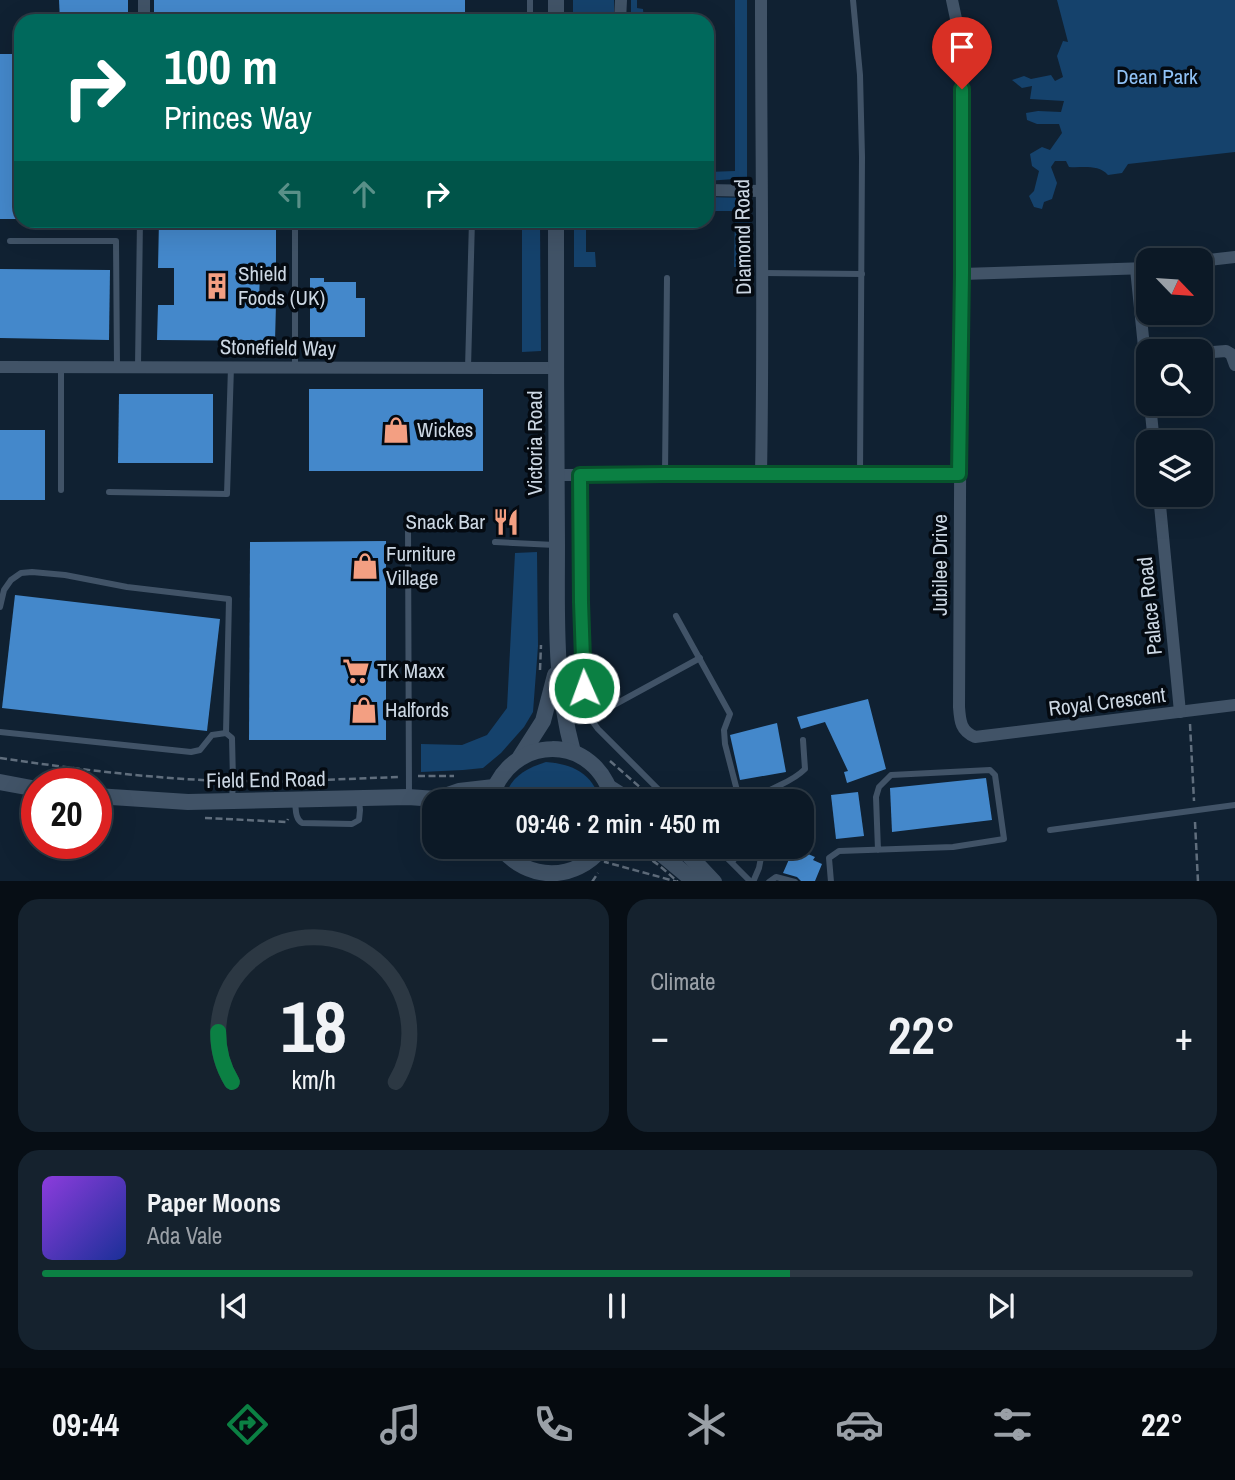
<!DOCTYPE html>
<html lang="en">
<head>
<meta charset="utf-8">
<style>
  body { margin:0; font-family:"Archivo Narrow",sans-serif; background:#15222e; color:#f1f3f6; height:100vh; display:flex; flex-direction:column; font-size:26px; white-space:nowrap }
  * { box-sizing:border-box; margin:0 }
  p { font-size:23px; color:#9aa0a7 }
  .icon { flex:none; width:38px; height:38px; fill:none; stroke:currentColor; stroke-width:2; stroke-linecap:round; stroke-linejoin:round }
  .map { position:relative; height:881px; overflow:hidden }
  .drawer { display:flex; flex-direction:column; gap:18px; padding:18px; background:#070e15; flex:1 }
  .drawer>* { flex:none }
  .banner { position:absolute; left:14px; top:14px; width:700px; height:214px; border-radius:21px; box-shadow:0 7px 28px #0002,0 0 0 2px #2c3843; background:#00695c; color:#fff; overflow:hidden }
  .needle { width:46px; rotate:115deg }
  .buttons { position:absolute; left:1136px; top:248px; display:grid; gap:14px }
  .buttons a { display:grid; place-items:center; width:77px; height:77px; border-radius:14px; background:#0c1926; box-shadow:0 7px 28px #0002,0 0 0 2px #2c3843; font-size:35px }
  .speed { position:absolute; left:21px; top:768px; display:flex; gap:14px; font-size:35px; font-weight:700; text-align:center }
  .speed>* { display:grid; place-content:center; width:91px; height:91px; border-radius:50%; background:#0c1926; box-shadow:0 7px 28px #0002,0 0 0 2px #2c3843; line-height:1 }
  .speed .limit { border:10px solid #d22; background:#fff; color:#111 }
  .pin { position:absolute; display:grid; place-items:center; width:60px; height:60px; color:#fff; margin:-72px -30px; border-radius:50% 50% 50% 0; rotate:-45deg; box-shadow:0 0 7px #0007 }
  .pin .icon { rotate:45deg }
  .me { position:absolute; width:77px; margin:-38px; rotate:358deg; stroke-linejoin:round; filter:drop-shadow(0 0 5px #0008) }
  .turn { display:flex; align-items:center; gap:24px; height:147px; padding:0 35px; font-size:32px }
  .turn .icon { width:91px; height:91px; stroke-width:2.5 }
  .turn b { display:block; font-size:49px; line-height:60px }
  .lanes { display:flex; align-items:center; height:66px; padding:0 35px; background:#0003; justify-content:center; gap:35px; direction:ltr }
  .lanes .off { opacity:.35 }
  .big { font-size:52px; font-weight:600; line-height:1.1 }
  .drawer .tile { flex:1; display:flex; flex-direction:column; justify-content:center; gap:10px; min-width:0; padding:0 24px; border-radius:21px; background:#15222e }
  .drawer .dial { align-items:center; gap:0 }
  .dial svg { height:182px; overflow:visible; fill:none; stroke:#2c3843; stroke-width:7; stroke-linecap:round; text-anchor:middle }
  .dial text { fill:#f1f3f6; stroke:none }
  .song { display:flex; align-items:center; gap:21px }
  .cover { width:84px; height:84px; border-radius:10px; background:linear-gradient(135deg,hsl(270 70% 55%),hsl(230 70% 35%)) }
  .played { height:7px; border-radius:4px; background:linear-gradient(90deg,#0b8043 65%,#2c3843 65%) }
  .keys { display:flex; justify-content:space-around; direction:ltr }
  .heat { display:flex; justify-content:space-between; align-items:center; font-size:38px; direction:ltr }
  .drawer .tiles { flex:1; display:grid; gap:18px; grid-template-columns:1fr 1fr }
  .tile:last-child { grid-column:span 2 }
  .trip { position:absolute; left:422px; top:789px; width:392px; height:70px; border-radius:21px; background:#0c1926; box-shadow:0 7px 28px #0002,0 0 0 2px #2c3843; font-weight:600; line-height:70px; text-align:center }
  .dock { display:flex; height:112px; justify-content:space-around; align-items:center; background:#050a0f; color:#9aa0a7 }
  .dock .icon { width:49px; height:49px }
  .dock .active { color:#0b8043 }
  .dock b { font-size:32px; color:#f1f3f6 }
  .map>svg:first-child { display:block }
</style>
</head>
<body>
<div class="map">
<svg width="1235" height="882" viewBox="0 0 1235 882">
  <rect width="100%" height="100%" fill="#102132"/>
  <!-- green -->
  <g fill="#15426c">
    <rect x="573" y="0" width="41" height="21"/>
    <polygon points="631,0 637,0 637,8 643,9 644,21 631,21"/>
    <polygon points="735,0 747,0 747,178 707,181 707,172 735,171"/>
    <path d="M1057,0H1235V152L1128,164L1122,173L1108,175C1098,164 1083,168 1069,167L1066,161H1055L1051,167L1057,183L1052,199L1044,202L1042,209L1034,207L1029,196L1034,191L1039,171L1032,166L1030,154L1042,147L1050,150L1062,133L1059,124H1037L1027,120L1026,113L1038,111L1061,112L1064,101L1030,99L1032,86L1022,88L1012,80L1024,76L1031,79L1051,75L1055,81L1063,77L1057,56L1063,41L1068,42Z"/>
    <polygon points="707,197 750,198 751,267 734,267 735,211 707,211"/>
    <polygon points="522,221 540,221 541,351 522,352"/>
    <polygon points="574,221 586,221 586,252 595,252 596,267 574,267"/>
    <polygon points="537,552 538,646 533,712 524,727 501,753 483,768 463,770 421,772 421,744 462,745 487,735 507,708 515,553"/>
    <path d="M546,762C572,764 593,773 600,801H504C509,778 524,769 546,762Z"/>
    <path d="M517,847H586C566,865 537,866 517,847Z"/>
  </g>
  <!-- building -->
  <g fill="#4488cb">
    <polygon points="59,0 128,0 128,21 60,21"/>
    <polygon points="154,0 465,0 465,21 154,20"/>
    <rect x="0" y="54" width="21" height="165"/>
    <polygon points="159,220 276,220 276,268 260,268 259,304 276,304 275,341 157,340 158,305 174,305 174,268 158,268"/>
    <polygon points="0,269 110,270 109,340 0,338"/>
    <polygon points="310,278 324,278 324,282 356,282 356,298 365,298 365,337 310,337"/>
    <rect x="309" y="389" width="174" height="82"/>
    <polygon points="119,394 213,394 213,463 118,463"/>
    <rect x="0" y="430" width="45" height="70"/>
    <polygon points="386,541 386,740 249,740 250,542"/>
    <polygon points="15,595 220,619 207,731 2,708"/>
    <polygon points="868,699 886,769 847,783 844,772 848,771 825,722 801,729 797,717"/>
    <polygon points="777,723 786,772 740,780 730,735"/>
    <polygon points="986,778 992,820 892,832 890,788"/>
    <polygon points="858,792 864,836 836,839 831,795"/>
    <polygon points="794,848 815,857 813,860 822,864 815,881 801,881 797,877 783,873"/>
  </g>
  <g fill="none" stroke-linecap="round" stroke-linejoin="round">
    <!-- path -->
    <g stroke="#606e7d" stroke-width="2.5" stroke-dasharray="7 3.5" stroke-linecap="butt">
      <polyline points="1156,258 1188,254"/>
      <polyline points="1144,451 1148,487"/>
      <polyline points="540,670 541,645"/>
      <polyline points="1190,724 1194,801"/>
      <path d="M0,758C75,769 147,778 223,781"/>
      <polyline points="610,761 642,789"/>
      <polyline points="418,776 454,776"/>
      <polyline points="244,781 271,782 398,777"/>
      <polyline points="205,818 287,822 288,819"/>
      <polyline points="1195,822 1198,882"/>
      <path d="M624,848C645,851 662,868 678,882L605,862L615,851Z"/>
      <polyline points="592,882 598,873"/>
    </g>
    <!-- service -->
    <g stroke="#415367" stroke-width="6">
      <polyline points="530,0 530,21"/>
      <polyline points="853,0 860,75 862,157 860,474"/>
      <polyline points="10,241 116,241 117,366"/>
      <polyline points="763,273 862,274"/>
      <polyline points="138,366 140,220"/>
      <polyline points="295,368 295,220"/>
      <polyline points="468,368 472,220"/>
      <polyline points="665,474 667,278"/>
      <polyline points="581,475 581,602 585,704 590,718 598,729 671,802"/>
      <polyline points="61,490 61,366"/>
      <polyline points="109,492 227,494 231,367"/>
      <polyline points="408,524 409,795"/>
      <polyline points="495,542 555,545"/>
      <polyline points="0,607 4,590 11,580 21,573 32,572 65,575 127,587 229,599 226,733 232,738 233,781 232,801"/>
      <polyline points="676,616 730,714 724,730 725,744 740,802"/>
      <polyline points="590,718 700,658"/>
      <polyline points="0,732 191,752 200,750 212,735 226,733"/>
      <path d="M295,802C296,809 295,819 302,823L352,824L359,820L360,810L359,800"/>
      <path d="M760,802L759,797C776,784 790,784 805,769L803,740"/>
      <polyline points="1050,830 1235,805"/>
      <polyline points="716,847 751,882"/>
      <polyline points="732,862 744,847"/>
      <polyline points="753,882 759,868 763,847"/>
      <polyline points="769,882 776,877 795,882"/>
      <polyline points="831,882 829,858 839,851 953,847 1004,839 995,775 990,770 891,775 879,787 876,797 878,850"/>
    </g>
    <!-- minor -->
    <g stroke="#415367" stroke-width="12">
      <path d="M952,0L959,33L962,89L959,707C960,722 961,731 975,737L1235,705"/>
      <polyline points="144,21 144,0"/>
      <polyline points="620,21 621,0"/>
      <polyline points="707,190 761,191"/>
      <polyline points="1200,261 1235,257"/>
      <polyline points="1136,269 1148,386"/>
      <polyline points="962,274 1148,268"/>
      <polyline points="1200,353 1226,351 1231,354 1235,365"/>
      <polyline points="0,367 556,368"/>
      <polyline points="1150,404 1154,443"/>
      <path d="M761,474C764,316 761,158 761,0"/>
      <polyline points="556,475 959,474"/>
      <polyline points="1159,495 1180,712"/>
    </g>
    <!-- tertiary -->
    <g stroke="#415367" stroke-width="16">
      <polyline points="556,21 556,0"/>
      <path d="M556,220C556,329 556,437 557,546C557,617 554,683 573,752"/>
      <polyline points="520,757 543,721 555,675"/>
      <polyline points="0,782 37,789"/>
      <polyline points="610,788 632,802"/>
      <polyline points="96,796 188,802 408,797 436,799 459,791 494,787"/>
      <path d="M490,802C507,732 598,731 613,802"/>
      <path d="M500,847C528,882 575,882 603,847"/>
      <polyline points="653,847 695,882"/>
      <polyline points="681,847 714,882"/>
    </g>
  </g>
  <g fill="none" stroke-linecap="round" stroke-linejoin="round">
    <defs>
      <polyline id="route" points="584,688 581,602 580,475 665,474 959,474 962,274 962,89"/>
    </defs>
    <!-- route casing -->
    <use href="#route" stroke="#07532c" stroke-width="18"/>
    <!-- route -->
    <use href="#route" stroke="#0b8043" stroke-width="12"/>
  </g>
  <!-- icons -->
  <defs>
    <symbol id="building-bare" viewBox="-9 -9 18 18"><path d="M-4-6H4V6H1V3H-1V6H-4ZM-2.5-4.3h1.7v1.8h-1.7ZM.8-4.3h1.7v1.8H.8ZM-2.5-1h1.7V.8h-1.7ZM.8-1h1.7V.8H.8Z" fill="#f39f82" stroke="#040a11" stroke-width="2.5" paint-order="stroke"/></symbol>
    <symbol id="shop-bare" viewBox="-9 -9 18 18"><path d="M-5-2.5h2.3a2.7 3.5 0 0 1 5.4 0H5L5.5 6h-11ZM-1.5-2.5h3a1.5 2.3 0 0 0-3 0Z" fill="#f39f82" stroke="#040a11" stroke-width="2.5" paint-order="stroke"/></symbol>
    <symbol id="restaurant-bare" viewBox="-9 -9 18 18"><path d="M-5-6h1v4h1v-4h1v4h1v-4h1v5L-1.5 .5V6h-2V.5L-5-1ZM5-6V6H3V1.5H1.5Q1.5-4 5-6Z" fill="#f39f82" stroke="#040a11" stroke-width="2.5" paint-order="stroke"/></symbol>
    <symbol id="supermarket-bare" viewBox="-9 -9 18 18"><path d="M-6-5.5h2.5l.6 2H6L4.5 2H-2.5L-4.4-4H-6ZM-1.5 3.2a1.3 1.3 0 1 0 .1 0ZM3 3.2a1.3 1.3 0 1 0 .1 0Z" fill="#f39f82" stroke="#040a11" stroke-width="2.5" paint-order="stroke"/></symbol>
  </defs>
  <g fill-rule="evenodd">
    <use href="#building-bare" x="198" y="267" width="38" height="38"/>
    <use href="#shop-bare" x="377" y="411" width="38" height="38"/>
    <use href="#restaurant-bare" x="487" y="503" width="38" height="38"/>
    <use href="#shop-bare" x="346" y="547" width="38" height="38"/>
    <use href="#supermarket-bare" x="337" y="652" width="38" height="38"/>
    <use href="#shop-bare" x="345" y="691" width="38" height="38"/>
  </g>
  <g text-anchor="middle" stroke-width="7" stroke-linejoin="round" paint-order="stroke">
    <!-- park labels -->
    <g font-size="21" fill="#91c3f8" stroke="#040a11">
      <text x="1157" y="84">Dean Park</text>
    </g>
    <!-- street labels -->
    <g font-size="21" fill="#ccd7e3" stroke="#040a11">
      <text transform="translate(743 237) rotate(-91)" y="7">Diamond Road</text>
      <text transform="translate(278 348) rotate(1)" y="7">Stonefield Way</text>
      <text transform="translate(535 443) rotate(-90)" y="7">Victoria Road</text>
      <text transform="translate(940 565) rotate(-90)" y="7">Jubilee Drive</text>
      <text transform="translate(1150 606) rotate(-96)" y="7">Palace Road</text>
      <text transform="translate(1107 702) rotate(-7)" y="7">Royal Crescent</text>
      <text transform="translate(266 780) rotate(-1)" y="7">Field End Road</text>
    </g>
    <!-- poi labels -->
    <g font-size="21" fill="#ccd7e3" stroke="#040a11" text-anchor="start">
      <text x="238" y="281">Shield<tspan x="238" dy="24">Foods (UK)</tspan></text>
      <text x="417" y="437">Wickes</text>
      <text x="485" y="529" text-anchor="end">Snack Bar</text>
      <text x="386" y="561">Furniture<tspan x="386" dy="24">Village</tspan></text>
      <text x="377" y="678">TK Maxx</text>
      <text x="385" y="717">Halfords</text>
    </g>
  </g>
</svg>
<div class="buttons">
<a><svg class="needle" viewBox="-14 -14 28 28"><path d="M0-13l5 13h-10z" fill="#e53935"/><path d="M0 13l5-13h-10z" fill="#9aa0a7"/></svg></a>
<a><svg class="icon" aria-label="search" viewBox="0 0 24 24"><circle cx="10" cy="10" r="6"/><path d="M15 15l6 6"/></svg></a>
<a><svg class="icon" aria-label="layers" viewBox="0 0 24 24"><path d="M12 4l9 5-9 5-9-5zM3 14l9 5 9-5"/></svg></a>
</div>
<div class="speed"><div class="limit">20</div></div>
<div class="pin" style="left:962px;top:89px;background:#d93025"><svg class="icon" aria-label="arrive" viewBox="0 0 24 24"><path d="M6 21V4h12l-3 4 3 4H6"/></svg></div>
<svg class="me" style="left:584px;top:688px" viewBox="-20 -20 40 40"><circle r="17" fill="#0b8043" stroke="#fff" stroke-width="3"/><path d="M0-11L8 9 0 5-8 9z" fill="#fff"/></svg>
<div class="trip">09:46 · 2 min · 450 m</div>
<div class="banner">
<div class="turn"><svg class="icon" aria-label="right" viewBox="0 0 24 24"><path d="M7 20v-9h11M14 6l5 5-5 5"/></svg><div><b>100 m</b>Princes Way</div></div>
<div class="lanes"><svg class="icon off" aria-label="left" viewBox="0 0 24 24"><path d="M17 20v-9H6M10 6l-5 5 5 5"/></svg><svg class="icon off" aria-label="ahead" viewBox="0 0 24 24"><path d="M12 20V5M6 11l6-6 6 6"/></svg><svg class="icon" aria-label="right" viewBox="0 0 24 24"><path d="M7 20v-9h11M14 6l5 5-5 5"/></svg></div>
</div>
</div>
<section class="drawer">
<div class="tiles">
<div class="tile dial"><svg viewBox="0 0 100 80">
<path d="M14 69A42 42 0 1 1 86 69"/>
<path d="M14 69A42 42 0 0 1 8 47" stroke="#0b8043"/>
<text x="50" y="56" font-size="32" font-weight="700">18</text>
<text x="50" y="72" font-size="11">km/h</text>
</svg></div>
<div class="tile"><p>Climate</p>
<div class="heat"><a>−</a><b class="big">22°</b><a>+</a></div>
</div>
<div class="tile">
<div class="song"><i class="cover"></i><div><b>Paper Moons</b><p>Ada Vale</p></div></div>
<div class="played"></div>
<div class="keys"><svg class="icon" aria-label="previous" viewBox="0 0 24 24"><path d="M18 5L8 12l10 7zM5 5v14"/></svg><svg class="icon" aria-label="pause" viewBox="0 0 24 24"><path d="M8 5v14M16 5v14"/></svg><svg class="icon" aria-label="next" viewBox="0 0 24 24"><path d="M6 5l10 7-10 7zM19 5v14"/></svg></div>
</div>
</div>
</section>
<nav class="dock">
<b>09:44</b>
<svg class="icon active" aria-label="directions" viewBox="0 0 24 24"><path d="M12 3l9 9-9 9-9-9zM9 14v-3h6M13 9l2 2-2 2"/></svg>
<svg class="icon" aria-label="music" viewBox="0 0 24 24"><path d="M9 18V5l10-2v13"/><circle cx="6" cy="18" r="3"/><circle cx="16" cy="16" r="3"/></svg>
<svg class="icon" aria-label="phone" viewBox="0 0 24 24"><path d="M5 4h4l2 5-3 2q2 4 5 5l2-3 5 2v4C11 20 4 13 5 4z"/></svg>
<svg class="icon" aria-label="climate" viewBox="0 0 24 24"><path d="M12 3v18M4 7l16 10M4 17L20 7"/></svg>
<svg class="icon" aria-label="car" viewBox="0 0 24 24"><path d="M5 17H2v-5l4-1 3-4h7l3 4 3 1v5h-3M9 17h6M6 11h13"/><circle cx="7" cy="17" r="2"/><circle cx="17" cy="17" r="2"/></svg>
<svg class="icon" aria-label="filters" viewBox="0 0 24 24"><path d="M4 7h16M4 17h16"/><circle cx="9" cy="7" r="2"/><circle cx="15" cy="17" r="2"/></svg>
<b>22°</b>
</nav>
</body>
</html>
